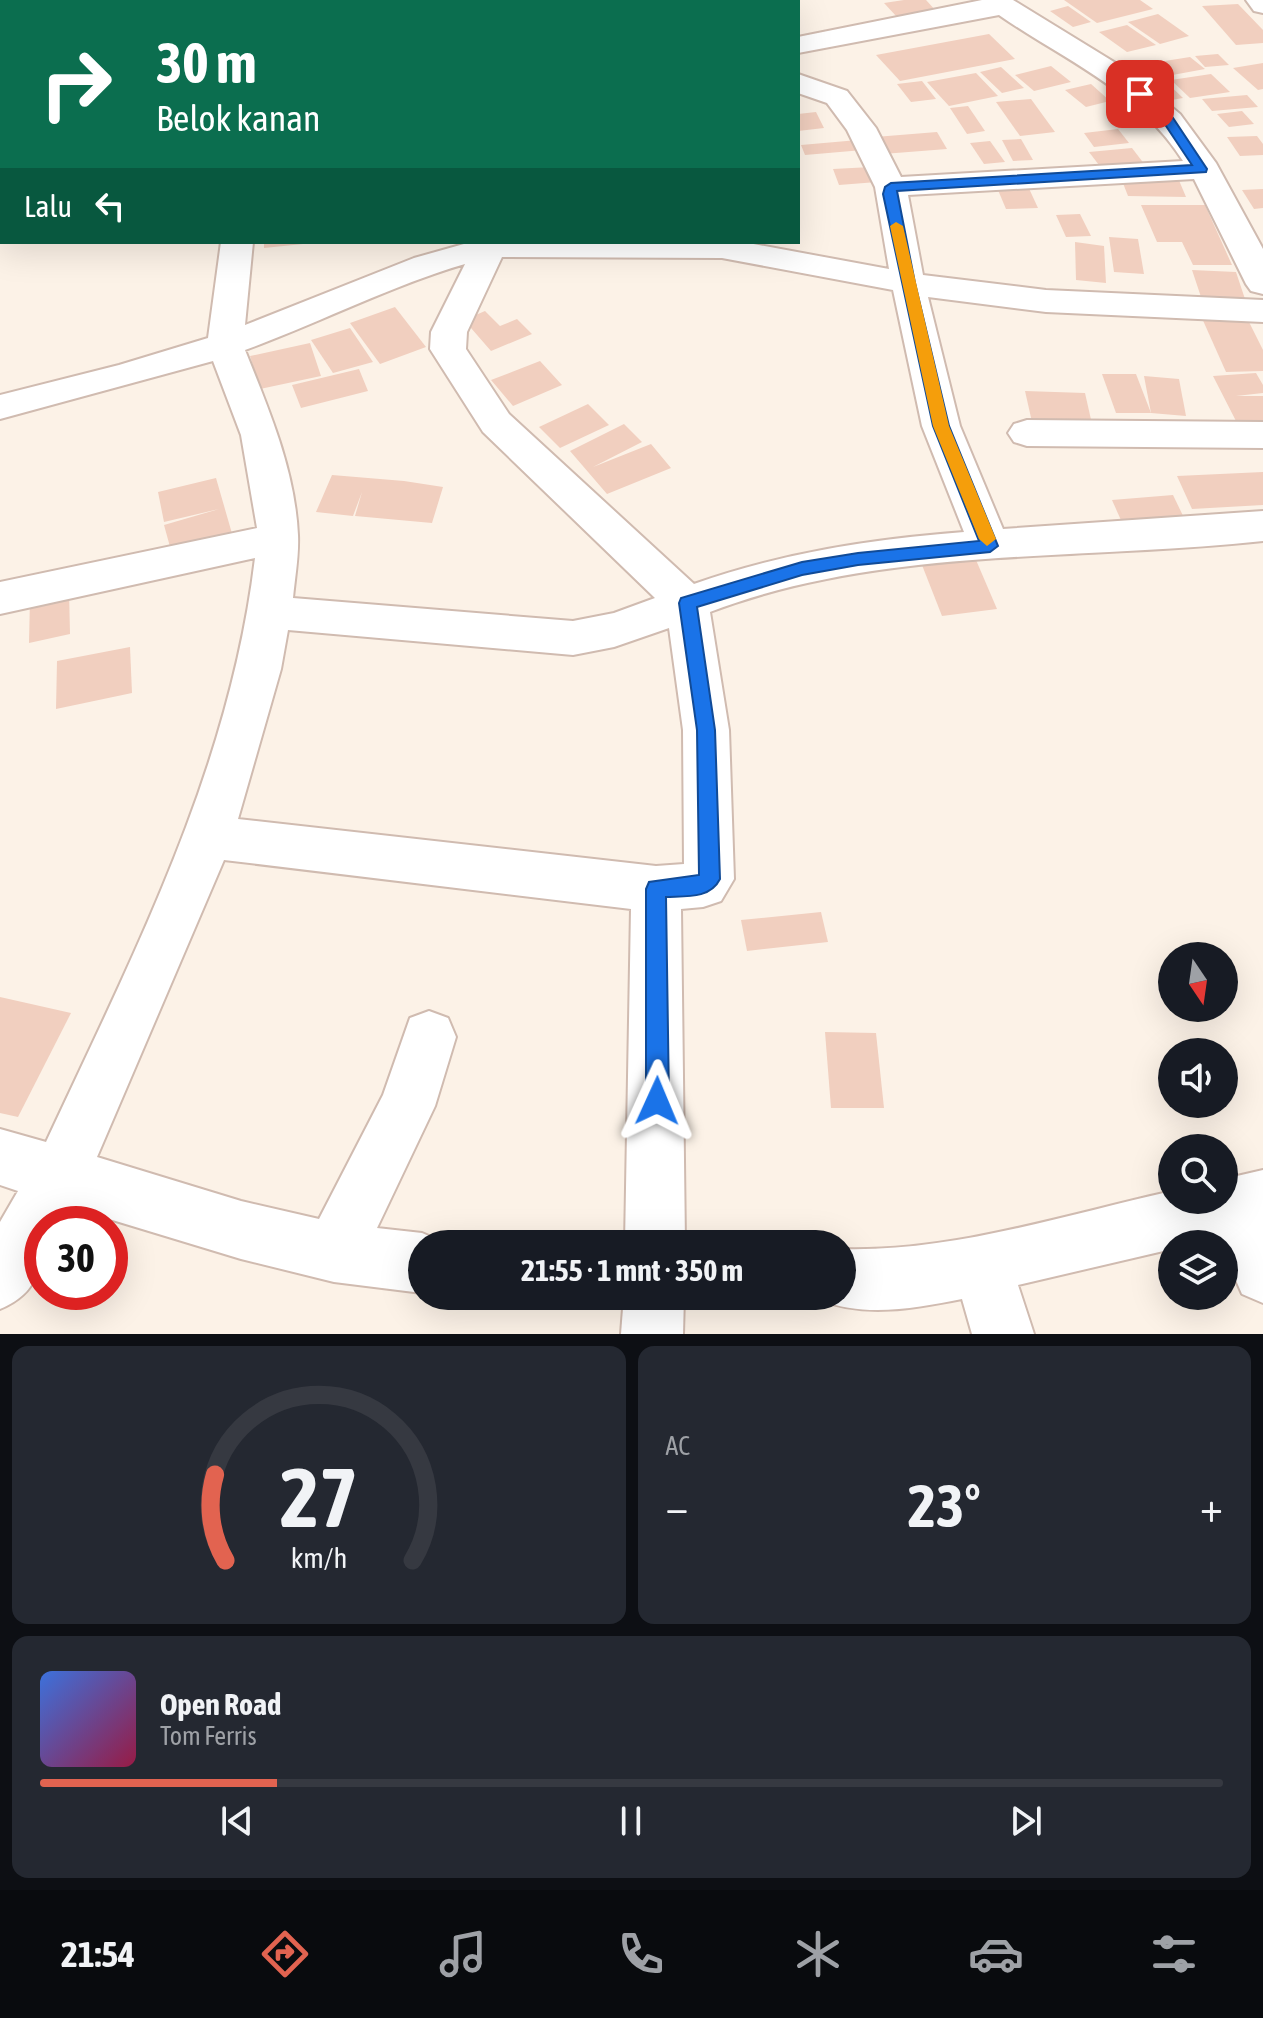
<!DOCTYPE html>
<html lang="id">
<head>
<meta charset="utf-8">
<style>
  body { margin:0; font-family:"Asap Condensed",sans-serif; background:#242831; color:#f1f3f6; height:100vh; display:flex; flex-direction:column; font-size:30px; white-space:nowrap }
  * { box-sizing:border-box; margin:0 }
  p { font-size:26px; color:#9ea1a6 }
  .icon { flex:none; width:44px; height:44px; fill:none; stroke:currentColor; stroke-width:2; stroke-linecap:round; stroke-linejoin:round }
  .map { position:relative; height:1334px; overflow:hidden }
  .sheet { display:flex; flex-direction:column; gap:12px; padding:12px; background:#0d0f14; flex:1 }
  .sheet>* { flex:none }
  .banner { position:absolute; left:0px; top:0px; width:800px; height:244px; box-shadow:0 8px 32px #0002; background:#0b6e4f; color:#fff; overflow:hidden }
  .needle { width:52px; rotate:167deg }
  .tools { position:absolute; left:1158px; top:942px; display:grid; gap:16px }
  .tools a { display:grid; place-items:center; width:80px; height:80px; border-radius:50%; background:#171b24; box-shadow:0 8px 32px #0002; font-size:40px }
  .speed { position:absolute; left:24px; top:1206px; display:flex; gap:16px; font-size:40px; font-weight:700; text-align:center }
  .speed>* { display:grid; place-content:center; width:104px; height:104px; border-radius:50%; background:#171b24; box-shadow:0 8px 32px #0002; line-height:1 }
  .speed .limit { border:12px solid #d22; background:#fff; color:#111 }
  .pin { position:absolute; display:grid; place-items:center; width:68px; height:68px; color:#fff; margin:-34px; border-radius:16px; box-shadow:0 4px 12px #0006 }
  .me { position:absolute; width:88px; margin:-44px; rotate:1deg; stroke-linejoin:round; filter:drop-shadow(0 0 6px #0008) }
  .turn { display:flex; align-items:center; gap:28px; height:168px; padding:0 24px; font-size:36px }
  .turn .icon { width:104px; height:104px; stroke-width:2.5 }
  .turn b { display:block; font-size:56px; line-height:68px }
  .then { display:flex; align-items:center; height:76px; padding:0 24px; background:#0003; gap:16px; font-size:30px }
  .big { font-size:60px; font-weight:700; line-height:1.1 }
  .sheet .widget { flex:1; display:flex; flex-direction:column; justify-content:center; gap:12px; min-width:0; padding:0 28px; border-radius:16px; background:#242831 }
  .sheet .dial { align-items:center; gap:0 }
  .dial svg { height:208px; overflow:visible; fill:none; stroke:#363941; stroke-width:7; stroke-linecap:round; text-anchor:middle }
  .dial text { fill:#f1f3f6; stroke:none }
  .song { display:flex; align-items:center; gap:24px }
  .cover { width:96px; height:96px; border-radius:12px; background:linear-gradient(135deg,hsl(220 70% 55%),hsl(340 70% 35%)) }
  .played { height:8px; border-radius:4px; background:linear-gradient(90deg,#e26350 20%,#363941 20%) }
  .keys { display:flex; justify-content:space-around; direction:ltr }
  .heat { display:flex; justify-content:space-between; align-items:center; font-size:44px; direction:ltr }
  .sheet .tiles { flex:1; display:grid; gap:12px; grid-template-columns:1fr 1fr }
  .widget:last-child { grid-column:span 2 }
  .trip { position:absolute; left:408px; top:1230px; width:448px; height:80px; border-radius:40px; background:#171b24; box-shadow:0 8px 32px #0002; font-weight:700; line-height:80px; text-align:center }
  .tab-bar { display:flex; height:128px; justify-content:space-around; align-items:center; background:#090b0e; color:#9ea1a6 }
  .tab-bar .icon { width:56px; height:56px }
  .tab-bar .current { color:#e26350 }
  .tab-bar b { font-size:36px; color:#f1f3f6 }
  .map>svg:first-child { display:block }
</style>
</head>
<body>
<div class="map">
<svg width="1263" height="1334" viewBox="0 0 1263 1334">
  <rect width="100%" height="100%" fill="#fcf2e7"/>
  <!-- building -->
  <g fill="#f1cfbf">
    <polygon points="904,0 926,0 936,11 897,17 884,3"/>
    <polygon points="1064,0 1140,0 1153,9 1097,23"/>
    <polygon points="1238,4 1263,30 1263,43 1236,45 1202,6"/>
    <polygon points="1068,6 1091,22 1073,27 1050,11"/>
    <polygon points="1158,14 1189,36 1160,44 1128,22"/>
    <polygon points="1127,25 1156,45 1127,52 1099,32"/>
    <polygon points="989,34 1015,59 900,81 876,55"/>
    <polygon points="1218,54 1229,65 1205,67 1195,56"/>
    <polygon points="1190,57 1205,69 1167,76 1152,63"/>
    <polygon points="1263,63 1263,89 1258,90 1233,68"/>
    <polygon points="1051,66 1071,82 1034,91 1015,75"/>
    <polygon points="1001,67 1024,88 1002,93 980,72"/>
    <polygon points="976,73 998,96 949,106 927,82"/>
    <polygon points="1211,74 1230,92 1190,98 1171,80"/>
    <polygon points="1163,79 1183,98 1166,101 1147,81"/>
    <polygon points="922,81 936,99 911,102 897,84"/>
    <polygon points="1091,84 1110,101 1086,107 1065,90"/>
    <polygon points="1247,95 1258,107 1212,111 1202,99"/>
    <polygon points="1031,99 1055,132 1020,136 996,102"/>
    <polygon points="968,106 985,131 967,134 950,108"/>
    <polygon points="1242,111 1254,124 1229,127 1217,114"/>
    <polygon points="816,112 824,128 798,131 798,114"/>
    <polygon points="1118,129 1129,143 1094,147 1084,133"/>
    <polygon points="937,132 947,149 883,154 875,137"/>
    <polygon points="1257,136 1263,144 1263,155 1240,156 1227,137"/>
    <polygon points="1021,139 1033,160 1013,161 1002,140"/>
    <polygon points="858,140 863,150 805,155 801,145"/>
    <polygon points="990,141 1005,162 984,164 970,143"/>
    <polygon points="1132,148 1145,165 1102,169 1089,152"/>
    <polygon points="871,167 877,182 839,185 833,169"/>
    <polygon points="1121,178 1178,178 1186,197 1128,196"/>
    <polygon points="1026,182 1038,208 1006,209 995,183"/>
    <polygon points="1263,189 1263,208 1254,209 1242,190"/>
    <polygon points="1141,205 1205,205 1232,265 1193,265 1182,242 1157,242"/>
    <polygon points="1080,214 1091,236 1066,237 1056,215"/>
    <polygon points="1109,237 1138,239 1144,274 1114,272"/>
    <polygon points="264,242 303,242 303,244 264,248"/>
    <polygon points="1075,242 1104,246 1106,283 1076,280"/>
    <polygon points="1192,270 1236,272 1245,299 1201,297"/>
    <polygon points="395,307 426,347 380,364 350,323"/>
    <polygon points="485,311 500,326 517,319 532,334 491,351 464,320"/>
    <polygon points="1201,316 1246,316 1263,350 1263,371 1226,372"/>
    <polygon points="350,328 373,362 333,373 311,340"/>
    <polygon points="310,343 321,376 260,389 250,356"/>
    <polygon points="540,361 562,385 513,406 491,380"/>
    <polygon points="359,369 368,391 301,408 292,385"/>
    <polygon points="1256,373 1263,385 1263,393 1236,396 1263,396 1263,420 1236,421 1213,376"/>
    <polygon points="1102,374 1136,374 1151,413 1116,413"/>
    <polygon points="1144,376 1179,379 1186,416 1151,413"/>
    <polygon points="1025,391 1085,393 1092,424 1032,422"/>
    <polygon points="588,404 609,425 560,448 539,427"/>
    <polygon points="624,424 642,442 593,467 651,444 671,468 607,494 570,451"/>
    <polygon points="1263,472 1263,505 1192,509 1177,476"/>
    <polygon points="332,475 404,481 443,487 432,523 355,516 362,492 353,516 316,512"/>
    <polygon points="216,478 233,537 172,554 164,525 219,509 164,522 158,492"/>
    <polygon points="1173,495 1186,522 1124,527 1112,500"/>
    <polygon points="973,553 997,609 942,616 920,560"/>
    <polygon points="69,590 70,634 29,643 30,598"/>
    <polygon points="130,647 132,693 56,709 57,661"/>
    <polygon points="821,912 828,942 747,951 741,920"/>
    <polygon points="0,997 71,1013 18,1117 0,1113"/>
    <polygon points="825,1032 876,1033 884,1108 831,1108"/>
  </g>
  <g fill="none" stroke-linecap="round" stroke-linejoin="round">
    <defs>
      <g id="minor">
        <rect x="238" y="0" width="26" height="2"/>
        <rect x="455" y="0" width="26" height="2"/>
        <polygon points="583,0 609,0 610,2 584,2"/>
        <polygon points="699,0 726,0 727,2 700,2"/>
        <path d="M982,0H1013L1127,70L1180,114L1216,163L1263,249V294L1251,291L1246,284L1194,179L908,195L923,275L1046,290L1263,300V322L1046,312L928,297L960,426L1003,529L1263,511V541C1081,561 882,546 710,612L729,730L734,879L721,901L703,907L681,909L685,1244H625L631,909L224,860L97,1157L241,1201L319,1219L383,1095L410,1018L429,1011L448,1018L456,1037L435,1106L377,1228L422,1233L443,1242L422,1244V1293L334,1282L241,1259L73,1208L64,1224H42C42,1264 41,1292 0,1309V1222L18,1191L0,1185V1129L46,1142C134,953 230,768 255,558L0,614V582L257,528L241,435L213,361L0,419V395L119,365L208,338L221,242H253L245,325L414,258L471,242H743L889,269L875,187L847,130L827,103L798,93V74L847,91L876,128L901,177L1183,161C1137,89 1067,62 999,15L798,53V37ZM502,257L722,258L893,290L922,426L964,532C871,539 782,553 694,584L509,414L466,349L467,332ZM465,264L431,332L430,349L483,432L655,598L614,613L573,621L293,598C295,577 299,556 298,535C295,470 269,410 245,350C319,323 390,286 465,264ZM669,628L683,730L684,864L656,866L238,819L281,669L288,630L573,655L614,647Z"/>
        <polygon points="1246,0 1263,0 1263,13 1254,11"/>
        <polygon points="1027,420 1263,422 1263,448 1027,446 1014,442 1008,433 1014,424"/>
        <path d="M1263,1170V1303L1242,1294L1224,1253V1244H1220L1218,1238L1194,1244H1172V1249L1018,1285L1034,1334H972L962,1299C917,1308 864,1318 821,1300L819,1296H842V1249C952,1252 1065,1215 1172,1191V1200H1224V1179Z"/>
        <polygon points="624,1296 684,1296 683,1334 621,1334"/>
      </g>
    </defs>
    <!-- minor casing -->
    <use href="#minor" stroke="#d0bbb0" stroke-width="4"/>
    <!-- minor -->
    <use href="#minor" fill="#fff" fill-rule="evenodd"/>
  </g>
  <!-- route -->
  <path fill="#1a73e8" stroke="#114b97" stroke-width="2" d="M1140,91L1171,115L1207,169L1206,172L897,191L915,283L949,426L998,546L990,552L858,565L802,575L697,607L715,730L720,879C710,899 686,896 666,897L669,1101L666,1109L657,1112L649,1109L646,1101V889L649,882L699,875L697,730L679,603L681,598L802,562L858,553L979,541L933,426L883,194L885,187L891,183L1192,165L1162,120L1135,97V92Z"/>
  <!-- slow -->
  <polygon fill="#f59e0b" points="896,222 903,226 949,426 996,539 987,546 979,539 933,426 890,226"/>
</svg>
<div class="tools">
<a><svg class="needle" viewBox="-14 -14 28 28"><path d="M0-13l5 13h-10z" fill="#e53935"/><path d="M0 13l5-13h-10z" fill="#9ea1a6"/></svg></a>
<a><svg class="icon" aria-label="sound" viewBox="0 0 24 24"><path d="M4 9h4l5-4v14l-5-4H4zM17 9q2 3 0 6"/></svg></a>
<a><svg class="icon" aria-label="search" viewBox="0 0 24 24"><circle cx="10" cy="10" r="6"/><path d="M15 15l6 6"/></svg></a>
<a><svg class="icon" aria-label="layers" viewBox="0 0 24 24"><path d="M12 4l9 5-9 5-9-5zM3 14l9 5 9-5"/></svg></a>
</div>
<div class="speed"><div class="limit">30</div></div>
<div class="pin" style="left:1140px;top:94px;background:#d93025"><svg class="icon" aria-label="arrive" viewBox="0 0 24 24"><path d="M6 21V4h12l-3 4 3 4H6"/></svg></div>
<svg class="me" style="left:657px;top:1101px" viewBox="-20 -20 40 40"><path d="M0-17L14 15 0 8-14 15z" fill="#1a73e8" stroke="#fff" stroke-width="4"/></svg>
<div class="trip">21:55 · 1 mnt · 350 m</div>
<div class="banner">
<div class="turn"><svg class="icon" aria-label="right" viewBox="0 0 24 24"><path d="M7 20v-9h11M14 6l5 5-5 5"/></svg><div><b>30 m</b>Belok kanan</div></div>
<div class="then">Lalu<svg class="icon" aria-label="left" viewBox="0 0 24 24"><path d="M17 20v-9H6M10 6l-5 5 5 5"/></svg></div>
</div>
</div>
<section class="sheet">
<div class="tiles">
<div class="widget dial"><svg viewBox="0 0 100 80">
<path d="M14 69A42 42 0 1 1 86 69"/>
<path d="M14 69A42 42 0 0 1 10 36" stroke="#e26350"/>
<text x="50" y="56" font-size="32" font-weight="700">27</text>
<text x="50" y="72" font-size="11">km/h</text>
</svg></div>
<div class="widget"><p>AC</p>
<div class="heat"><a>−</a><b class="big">23°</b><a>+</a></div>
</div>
<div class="widget">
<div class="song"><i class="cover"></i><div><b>Open Road</b><p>Tom Ferris</p></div></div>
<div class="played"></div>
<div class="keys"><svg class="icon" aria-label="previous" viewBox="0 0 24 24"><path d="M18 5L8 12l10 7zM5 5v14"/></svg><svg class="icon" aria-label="pause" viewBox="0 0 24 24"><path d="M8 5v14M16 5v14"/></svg><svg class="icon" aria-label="next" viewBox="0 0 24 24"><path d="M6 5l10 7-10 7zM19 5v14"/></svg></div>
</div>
</div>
</section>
<nav class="tab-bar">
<b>21:54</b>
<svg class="icon current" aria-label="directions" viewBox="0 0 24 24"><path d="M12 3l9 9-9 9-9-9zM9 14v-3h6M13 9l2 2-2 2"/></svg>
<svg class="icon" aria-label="music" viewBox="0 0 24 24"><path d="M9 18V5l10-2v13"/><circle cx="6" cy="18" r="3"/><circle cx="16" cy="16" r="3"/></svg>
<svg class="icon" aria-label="phone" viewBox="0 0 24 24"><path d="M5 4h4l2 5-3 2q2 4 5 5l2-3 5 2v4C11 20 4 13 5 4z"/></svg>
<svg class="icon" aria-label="climate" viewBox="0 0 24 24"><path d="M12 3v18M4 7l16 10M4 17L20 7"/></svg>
<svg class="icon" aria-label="car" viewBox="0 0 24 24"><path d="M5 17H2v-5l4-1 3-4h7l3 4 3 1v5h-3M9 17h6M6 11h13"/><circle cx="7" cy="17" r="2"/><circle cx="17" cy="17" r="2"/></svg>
<svg class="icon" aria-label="filters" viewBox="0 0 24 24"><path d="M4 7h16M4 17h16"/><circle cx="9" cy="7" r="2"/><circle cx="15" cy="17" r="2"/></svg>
</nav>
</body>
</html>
